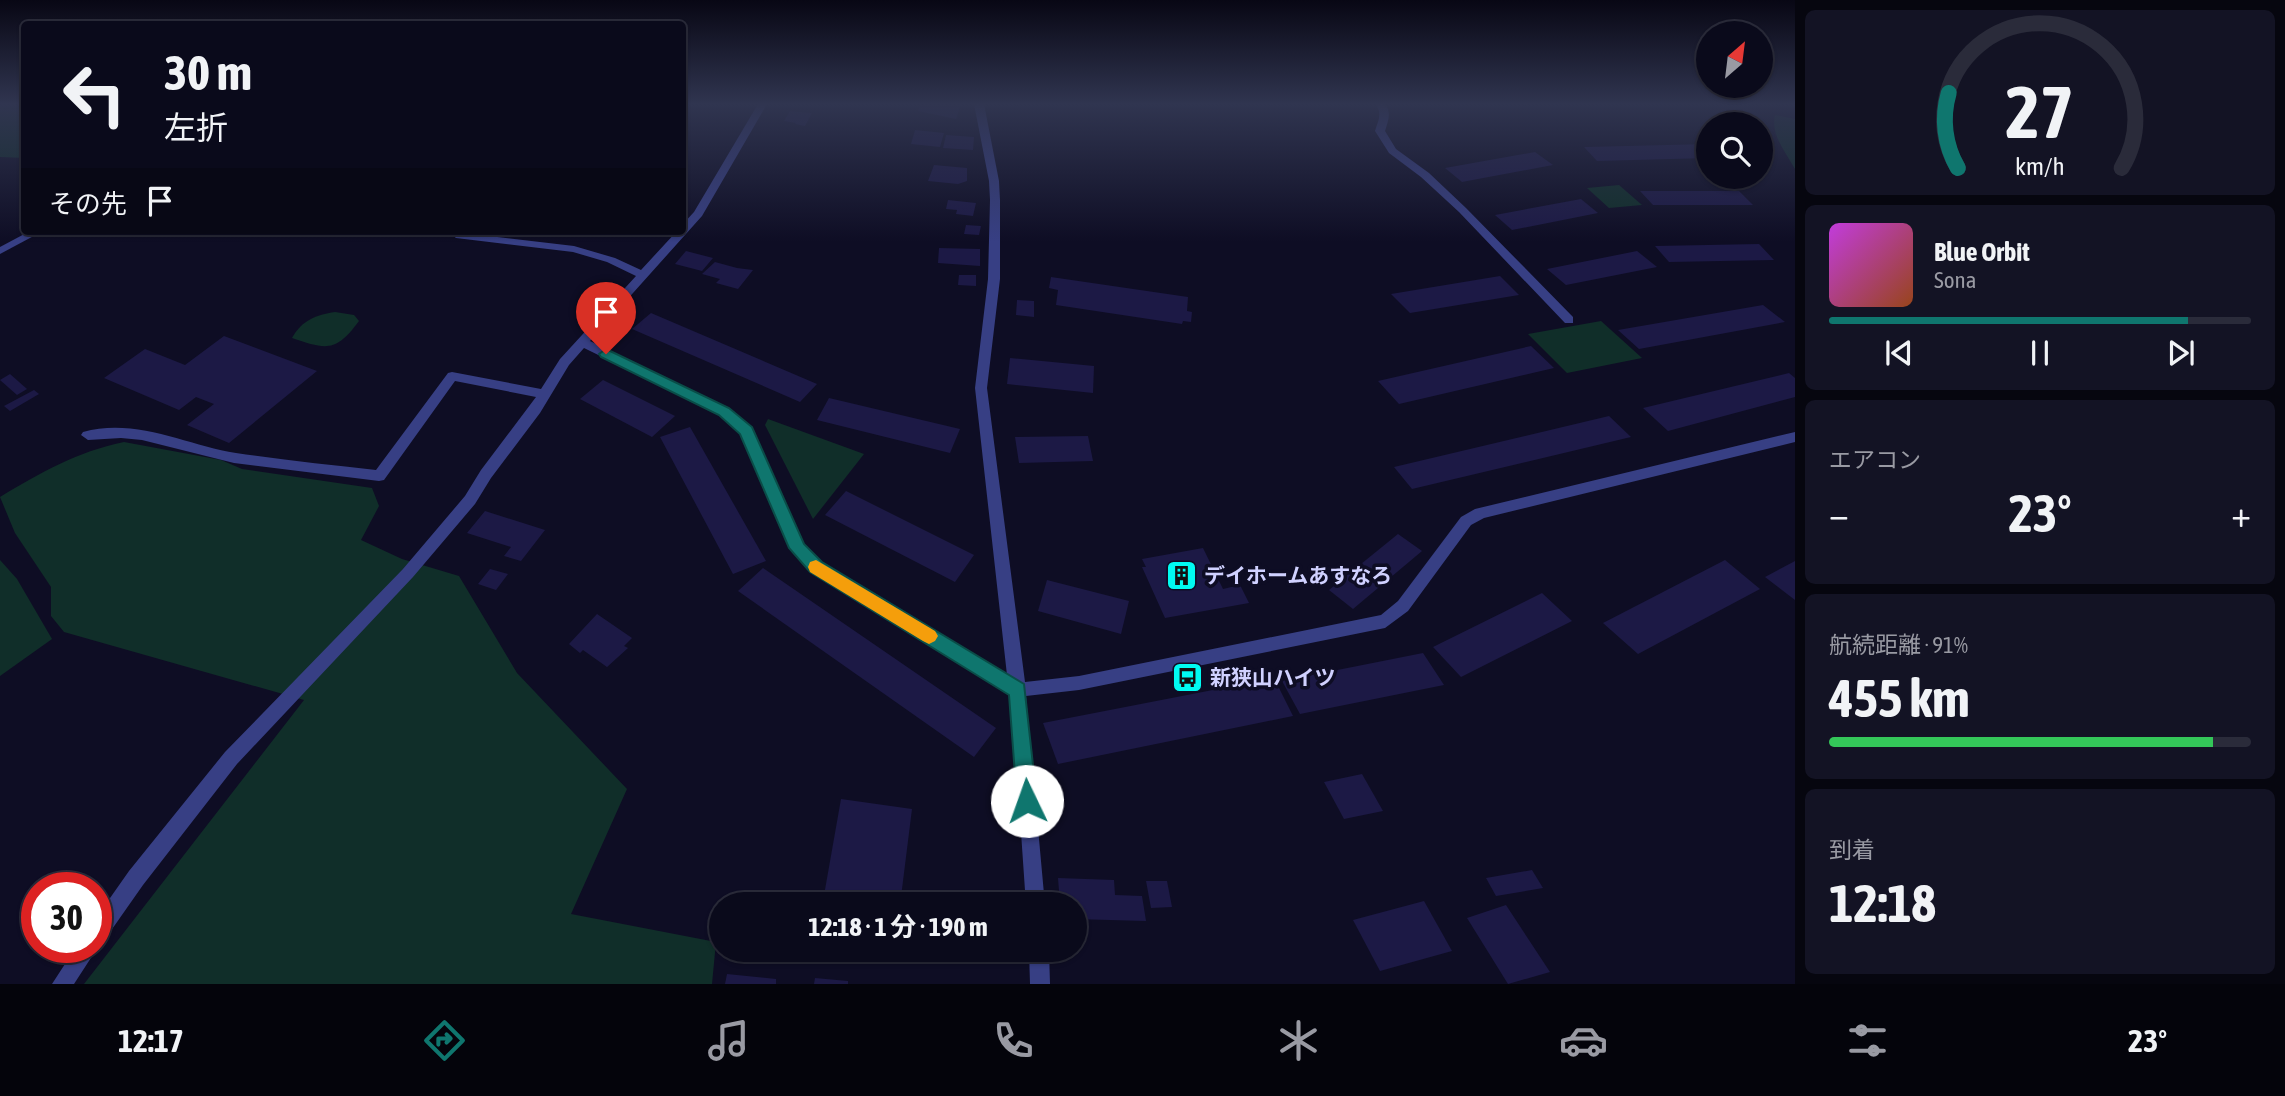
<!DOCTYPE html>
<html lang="ja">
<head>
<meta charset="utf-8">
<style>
  body { margin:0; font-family:"Asap Condensed","Noto Sans JP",sans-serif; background:#131324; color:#f1f3f6; height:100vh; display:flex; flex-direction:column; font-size:26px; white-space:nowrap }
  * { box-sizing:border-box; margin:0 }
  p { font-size:23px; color:#999aa3 }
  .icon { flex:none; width:38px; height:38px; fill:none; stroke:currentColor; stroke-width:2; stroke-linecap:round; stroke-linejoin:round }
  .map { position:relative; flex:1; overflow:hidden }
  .sheet { display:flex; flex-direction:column; gap:10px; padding:10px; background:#06060f; width:490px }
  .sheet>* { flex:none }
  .banner { position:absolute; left:21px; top:21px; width:665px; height:214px; border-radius:7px; box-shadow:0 2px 5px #0004,0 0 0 2px #2a2b3a; background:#0a0a1b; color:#f1f3f6; overflow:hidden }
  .needle { width:46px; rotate:28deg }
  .tools { position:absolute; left:1696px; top:21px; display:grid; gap:14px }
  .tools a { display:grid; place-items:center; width:77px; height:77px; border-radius:50%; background:#0a0a1b; box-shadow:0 2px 5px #0004,0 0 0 2px #2a2b3a; font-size:35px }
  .speed { position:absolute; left:21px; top:872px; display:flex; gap:14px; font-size:35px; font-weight:700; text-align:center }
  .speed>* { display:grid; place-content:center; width:91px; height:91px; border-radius:50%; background:#0a0a1b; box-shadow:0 2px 5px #0004,0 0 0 2px #2a2b3a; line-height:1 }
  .speed .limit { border:10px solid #d22; background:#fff; color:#111 }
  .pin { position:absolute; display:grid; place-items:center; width:60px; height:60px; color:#fff; margin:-72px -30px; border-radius:50% 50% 50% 0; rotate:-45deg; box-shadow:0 0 7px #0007 }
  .pin .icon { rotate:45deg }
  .me { position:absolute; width:77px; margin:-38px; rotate:357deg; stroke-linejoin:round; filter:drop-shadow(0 0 5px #0008) }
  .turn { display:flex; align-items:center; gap:24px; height:147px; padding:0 28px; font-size:32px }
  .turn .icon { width:91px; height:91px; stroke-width:2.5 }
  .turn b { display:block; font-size:49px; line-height:60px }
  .then { display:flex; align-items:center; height:66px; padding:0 28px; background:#0003; gap:14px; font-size:26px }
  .big { font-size:52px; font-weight:700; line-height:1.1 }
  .sheet .widget { flex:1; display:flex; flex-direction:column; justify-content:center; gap:10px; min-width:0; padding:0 24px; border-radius:10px; background:#131324 }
  .sheet .dial { align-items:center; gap:0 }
  .dial svg { height:182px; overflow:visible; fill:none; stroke:#2a2b3a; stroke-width:7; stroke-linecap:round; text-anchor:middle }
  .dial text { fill:#f1f3f6; stroke:none }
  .song { display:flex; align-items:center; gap:21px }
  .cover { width:84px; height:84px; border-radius:10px; background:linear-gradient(135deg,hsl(290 70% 55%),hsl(20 70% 35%)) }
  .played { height:7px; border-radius:4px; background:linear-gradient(90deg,#0f766e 85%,#2a2b3a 85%) }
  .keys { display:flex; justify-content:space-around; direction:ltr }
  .heat { display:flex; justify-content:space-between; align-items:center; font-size:38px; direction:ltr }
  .charge { height:10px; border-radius:5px; background:linear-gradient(90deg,#34c759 91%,#2a2b3a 0) }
  .trip { position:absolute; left:709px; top:892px; width:378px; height:70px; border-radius:35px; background:#0a0a1b; box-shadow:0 2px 5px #0004,0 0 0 2px #2a2b3a; font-weight:700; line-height:70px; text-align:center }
  .tabs { display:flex; height:112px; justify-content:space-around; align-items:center; background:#04040b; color:#999aa3 }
  .tabs .icon { width:49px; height:49px }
  .tabs .active { color:#0f766e }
  .tabs b { font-size:32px; color:#f1f3f6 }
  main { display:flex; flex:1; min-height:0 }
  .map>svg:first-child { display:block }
</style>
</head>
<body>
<main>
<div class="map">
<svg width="1795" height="984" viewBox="0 0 1795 984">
  <rect width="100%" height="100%" fill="#0e0d24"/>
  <!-- green -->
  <g fill="#102e29">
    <polygon points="0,104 24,104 24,158 0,157"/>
    <path d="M1775,115L1795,119V169C1786,153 1770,134 1775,115Z"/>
    <polygon points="1619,185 1642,205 1609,208 1587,188"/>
    <path d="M335,312L354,315L359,321C336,352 327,350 292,338C302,320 316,315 335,312Z"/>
    <polygon points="1601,321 1642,358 1567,373 1528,334"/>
    <polygon points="768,419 864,454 813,519 765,425"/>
    <path d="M124,442L221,460L242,469L372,488L379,506L361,540L402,559L459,576L517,673L627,789L571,914L716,942L712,984H84L304,700L64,632L51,616V587L15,533L0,497C42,472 76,452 124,442Z"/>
    <polygon points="0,560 17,579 52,639 0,676"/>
  </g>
  <!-- building -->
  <g fill="#1c1945">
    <polygon points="920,104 961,104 956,119 918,111"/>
    <polygon points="790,111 812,113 805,126 795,124 796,123 784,121"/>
    <polygon points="915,130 944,133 940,147 911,144"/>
    <polygon points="946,135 974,137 973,150 943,148"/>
    <polygon points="1708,144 1708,158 1597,161 1584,147"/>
    <polygon points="1535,152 1553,165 1462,182 1445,168"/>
    <polygon points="934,165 967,168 967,181 958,184 928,181"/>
    <polygon points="1640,191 1739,191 1753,205 1653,205"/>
    <polygon points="1581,199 1598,213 1512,230 1495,215"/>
    <polygon points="948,200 976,203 973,216 956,214 957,210 946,209"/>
    <polygon points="966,225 981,226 979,235 964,234"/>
    <polygon points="1759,244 1774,260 1669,262 1655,246"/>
    <polygon points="939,248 980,249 980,266 938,263"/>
    <polygon points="686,251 713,258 702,271 675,264"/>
    <polygon points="1637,251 1657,267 1566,285 1547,269"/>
    <polygon points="715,262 737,268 753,270 738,289 716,283 720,279 702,274"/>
    <polygon points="959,275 976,275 976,286 958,285"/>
    <polygon points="1500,276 1519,295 1410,313 1391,294"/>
    <polygon points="1051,277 1188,297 1187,311 1192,312 1191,322 1183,321 1182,324 1056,305 1058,290 1049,288"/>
    <polygon points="1017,300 1034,301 1034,317 1016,315"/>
    <polygon points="1763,305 1785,322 1639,349 1618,330"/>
    <polygon points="651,313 817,384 800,402 632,329"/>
    <polygon points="224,336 317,371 229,443 187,425 214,404 196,397 179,410 104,378 145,349 185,365"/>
    <polygon points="1531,346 1554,368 1399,404 1378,381"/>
    <polygon points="1010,358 1094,366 1093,393 1007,384"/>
    <polygon points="1789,373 1795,378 1795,397 1668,431 1643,408"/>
    <polygon points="10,374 27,389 17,395 0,380"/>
    <polygon points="603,380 675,416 652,437 580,399"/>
    <polygon points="34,390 39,394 10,411 4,406"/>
    <polygon points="829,398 960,429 950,453 817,420"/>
    <polygon points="1609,416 1631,437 1412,489 1394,467"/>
    <polygon points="690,427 766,561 733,574 660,437"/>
    <polygon points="1088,436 1093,461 1019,463 1015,437"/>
    <polygon points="846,491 974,555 955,582 825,515"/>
    <polygon points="485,511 545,530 521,561 504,556 511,547 467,533"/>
    <polygon points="1398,534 1422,551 1353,609 1329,590"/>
    <polygon points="1203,548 1223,589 1240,585 1249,603 1165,618 1142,567 1146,567 1142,559"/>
    <polygon points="1725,560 1760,589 1638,654 1603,623"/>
    <polygon points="1795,561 1795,600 1765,577"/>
    <polygon points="763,568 996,728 974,757 738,591"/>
    <polygon points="490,569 508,574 496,590 478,584"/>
    <polygon points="1047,580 1129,601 1121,634 1038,611"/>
    <polygon points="1542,593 1572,621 1461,677 1433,647"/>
    <polygon points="597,614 632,638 624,646 628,648 607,667 583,650 580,653 569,644"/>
    <polygon points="1423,653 1444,685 1300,714 1282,681"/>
    <polygon points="1274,678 1293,716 1058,764 1043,723"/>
    <polygon points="1362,774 1383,811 1344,819 1324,782"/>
    <polygon points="841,799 912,809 900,905 851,905 823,901"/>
    <polygon points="1532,870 1543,888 1496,896 1486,878"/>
    <polygon points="1058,878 1114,880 1115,895 1142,896 1146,921 1074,919 1074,905 1060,904"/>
    <polygon points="1146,881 1167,881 1172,907 1151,908"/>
    <polygon points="1424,901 1452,951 1380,971 1353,920"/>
    <polygon points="1506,905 1550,972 1508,984 1467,918"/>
    <polygon points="727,974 776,979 776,984 725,984"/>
    <polygon points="815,978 848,981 848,984 814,984"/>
  </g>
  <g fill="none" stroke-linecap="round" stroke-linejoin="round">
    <!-- minor -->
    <g fill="#373f84" fill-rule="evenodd">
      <path d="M758,104H767L702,216L590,341L729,408L751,428L804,544L821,563L1007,675L975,388L988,279L990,200L989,181L974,104H984L999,181L1000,200V279L987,388L1025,682L1079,676L1381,615L1398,601L1461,517L1475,509L1795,432V442L1484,518L1471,525L1408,611L1385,628L1079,690L1026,696L1045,905H1026L1015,745L1010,694L811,571L791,548L741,434L719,414L584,348L569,365L540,413L491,478L475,504L413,577L237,764L143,885L103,942L97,944L98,947L74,984H52L76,947H96V918L129,871L225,752L403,569L465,496L481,470L536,397L455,381L384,480L379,481L234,463L142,440L121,438L88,440L81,435L83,432C135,417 187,445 236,453C283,460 329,465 376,470L448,373L452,372L541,389L560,359L636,276L607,262L573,252L456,238L447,231L574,246L615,258L641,270L677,231H682V225L694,212Z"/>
      <path d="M1375,104H1385C1392,113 1388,121 1385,131L1396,149L1429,173L1466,208L1573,317V323H1565L1459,212L1421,177L1389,153L1375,131C1378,121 1383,113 1375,104Z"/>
      <polygon points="1029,950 1049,950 1050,984 1030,984"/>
    </g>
    <!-- tertiary -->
    <polygon fill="#373f84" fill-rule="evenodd" points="30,231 43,231 0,254 0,247"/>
  </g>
  <!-- sky -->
  <linearGradient id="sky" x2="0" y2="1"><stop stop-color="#080714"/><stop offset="0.43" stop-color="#303550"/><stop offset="1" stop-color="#303550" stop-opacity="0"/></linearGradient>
  <rect width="1795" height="242" fill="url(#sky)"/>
  <!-- route -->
  <polygon fill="#0f766e" stroke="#0a4d48" stroke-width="2" points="606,349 729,408 752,427 804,544 822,562 1024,684 1037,801 1034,808 1027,811 1020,808 1017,801 1009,695 810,572 789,548 740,434 719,415 601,357 599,354"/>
  <!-- slow -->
  <polygon fill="#f59e0b" points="816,560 935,631 938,636 935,641 929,644 923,641 810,572 808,567 810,562"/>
  <!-- icons -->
  <defs>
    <symbol id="building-square" viewBox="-11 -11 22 22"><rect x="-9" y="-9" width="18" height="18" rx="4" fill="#00fbf2" stroke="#0e0d24"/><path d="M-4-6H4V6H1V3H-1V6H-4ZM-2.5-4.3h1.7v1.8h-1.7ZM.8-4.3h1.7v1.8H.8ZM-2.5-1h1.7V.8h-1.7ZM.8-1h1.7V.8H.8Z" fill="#111"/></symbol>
    <symbol id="bus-square" viewBox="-11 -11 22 22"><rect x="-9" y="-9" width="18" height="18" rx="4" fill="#00fbf2" stroke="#0e0d24"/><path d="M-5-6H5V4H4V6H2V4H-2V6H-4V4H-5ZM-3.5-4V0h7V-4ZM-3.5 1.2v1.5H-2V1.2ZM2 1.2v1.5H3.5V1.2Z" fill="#111"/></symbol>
  </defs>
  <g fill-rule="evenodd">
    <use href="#building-square" x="1164" y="558" width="35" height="35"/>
    <use href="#bus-square" x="1170" y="660" width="35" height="35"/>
  </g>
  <g text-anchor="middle" stroke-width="7" stroke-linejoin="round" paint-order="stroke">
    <!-- poi labels -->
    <g font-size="21" font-weight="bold" fill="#d0d1ff" stroke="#0e0d24" text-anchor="start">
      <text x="1204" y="583">デイホームあすなろ</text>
      <text x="1210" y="685">新狭山ハイツ</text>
    </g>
  </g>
</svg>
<div class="tools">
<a><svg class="needle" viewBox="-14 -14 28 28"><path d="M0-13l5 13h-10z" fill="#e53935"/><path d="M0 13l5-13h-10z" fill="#999aa3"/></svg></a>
<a><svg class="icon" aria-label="search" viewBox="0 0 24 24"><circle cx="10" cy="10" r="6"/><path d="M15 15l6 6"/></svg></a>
</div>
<div class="speed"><div class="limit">30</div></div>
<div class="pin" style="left:606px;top:354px;background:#d93025"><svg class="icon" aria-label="arrive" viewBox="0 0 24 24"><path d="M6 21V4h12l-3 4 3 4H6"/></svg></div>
<svg class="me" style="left:1027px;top:801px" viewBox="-20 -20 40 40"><circle r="19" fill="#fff"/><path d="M0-13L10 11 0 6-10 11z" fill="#0f766e"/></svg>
<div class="trip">12:18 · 1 分 · 190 m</div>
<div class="banner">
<div class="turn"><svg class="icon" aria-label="left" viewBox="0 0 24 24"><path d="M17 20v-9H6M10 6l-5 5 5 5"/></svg><div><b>30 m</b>左折</div></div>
<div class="then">その先<svg class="icon" aria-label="arrive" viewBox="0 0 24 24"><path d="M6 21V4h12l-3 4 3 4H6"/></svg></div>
</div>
</div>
<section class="sheet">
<div class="widget dial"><svg viewBox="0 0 100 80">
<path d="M14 69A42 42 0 1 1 86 69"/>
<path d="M14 69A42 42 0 0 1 10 36" stroke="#0f766e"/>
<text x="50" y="56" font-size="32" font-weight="700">27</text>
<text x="50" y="72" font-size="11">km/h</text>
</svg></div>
<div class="widget">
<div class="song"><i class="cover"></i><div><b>Blue Orbit</b><p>Sona</p></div></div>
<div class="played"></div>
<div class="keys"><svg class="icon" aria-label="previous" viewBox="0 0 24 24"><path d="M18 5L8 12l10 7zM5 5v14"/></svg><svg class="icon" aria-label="pause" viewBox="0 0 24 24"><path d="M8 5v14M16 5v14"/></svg><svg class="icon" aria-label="next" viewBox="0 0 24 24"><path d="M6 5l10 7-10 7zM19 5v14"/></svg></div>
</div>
<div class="widget"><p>エアコン</p>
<div class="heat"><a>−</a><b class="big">23°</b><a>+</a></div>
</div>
<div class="widget"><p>航続距離 · 91%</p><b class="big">455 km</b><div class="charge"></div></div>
<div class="widget"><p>到着</p><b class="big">12:18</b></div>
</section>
</main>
<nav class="tabs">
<b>12:17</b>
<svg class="icon active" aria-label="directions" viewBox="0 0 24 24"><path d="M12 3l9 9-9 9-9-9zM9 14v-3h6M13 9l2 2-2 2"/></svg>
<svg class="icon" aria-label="music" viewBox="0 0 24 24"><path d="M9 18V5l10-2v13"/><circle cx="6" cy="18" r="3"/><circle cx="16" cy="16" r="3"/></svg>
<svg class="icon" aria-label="phone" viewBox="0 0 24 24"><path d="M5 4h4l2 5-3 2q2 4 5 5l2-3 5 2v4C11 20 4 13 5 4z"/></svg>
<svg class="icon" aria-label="climate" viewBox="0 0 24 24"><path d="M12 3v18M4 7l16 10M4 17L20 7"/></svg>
<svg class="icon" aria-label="car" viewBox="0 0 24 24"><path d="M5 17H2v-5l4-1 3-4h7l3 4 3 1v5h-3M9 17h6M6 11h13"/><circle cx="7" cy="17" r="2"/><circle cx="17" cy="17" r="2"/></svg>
<svg class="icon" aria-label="filters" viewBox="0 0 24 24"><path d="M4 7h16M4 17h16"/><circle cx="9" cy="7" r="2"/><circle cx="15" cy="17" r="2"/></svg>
<b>23°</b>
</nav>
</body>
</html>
